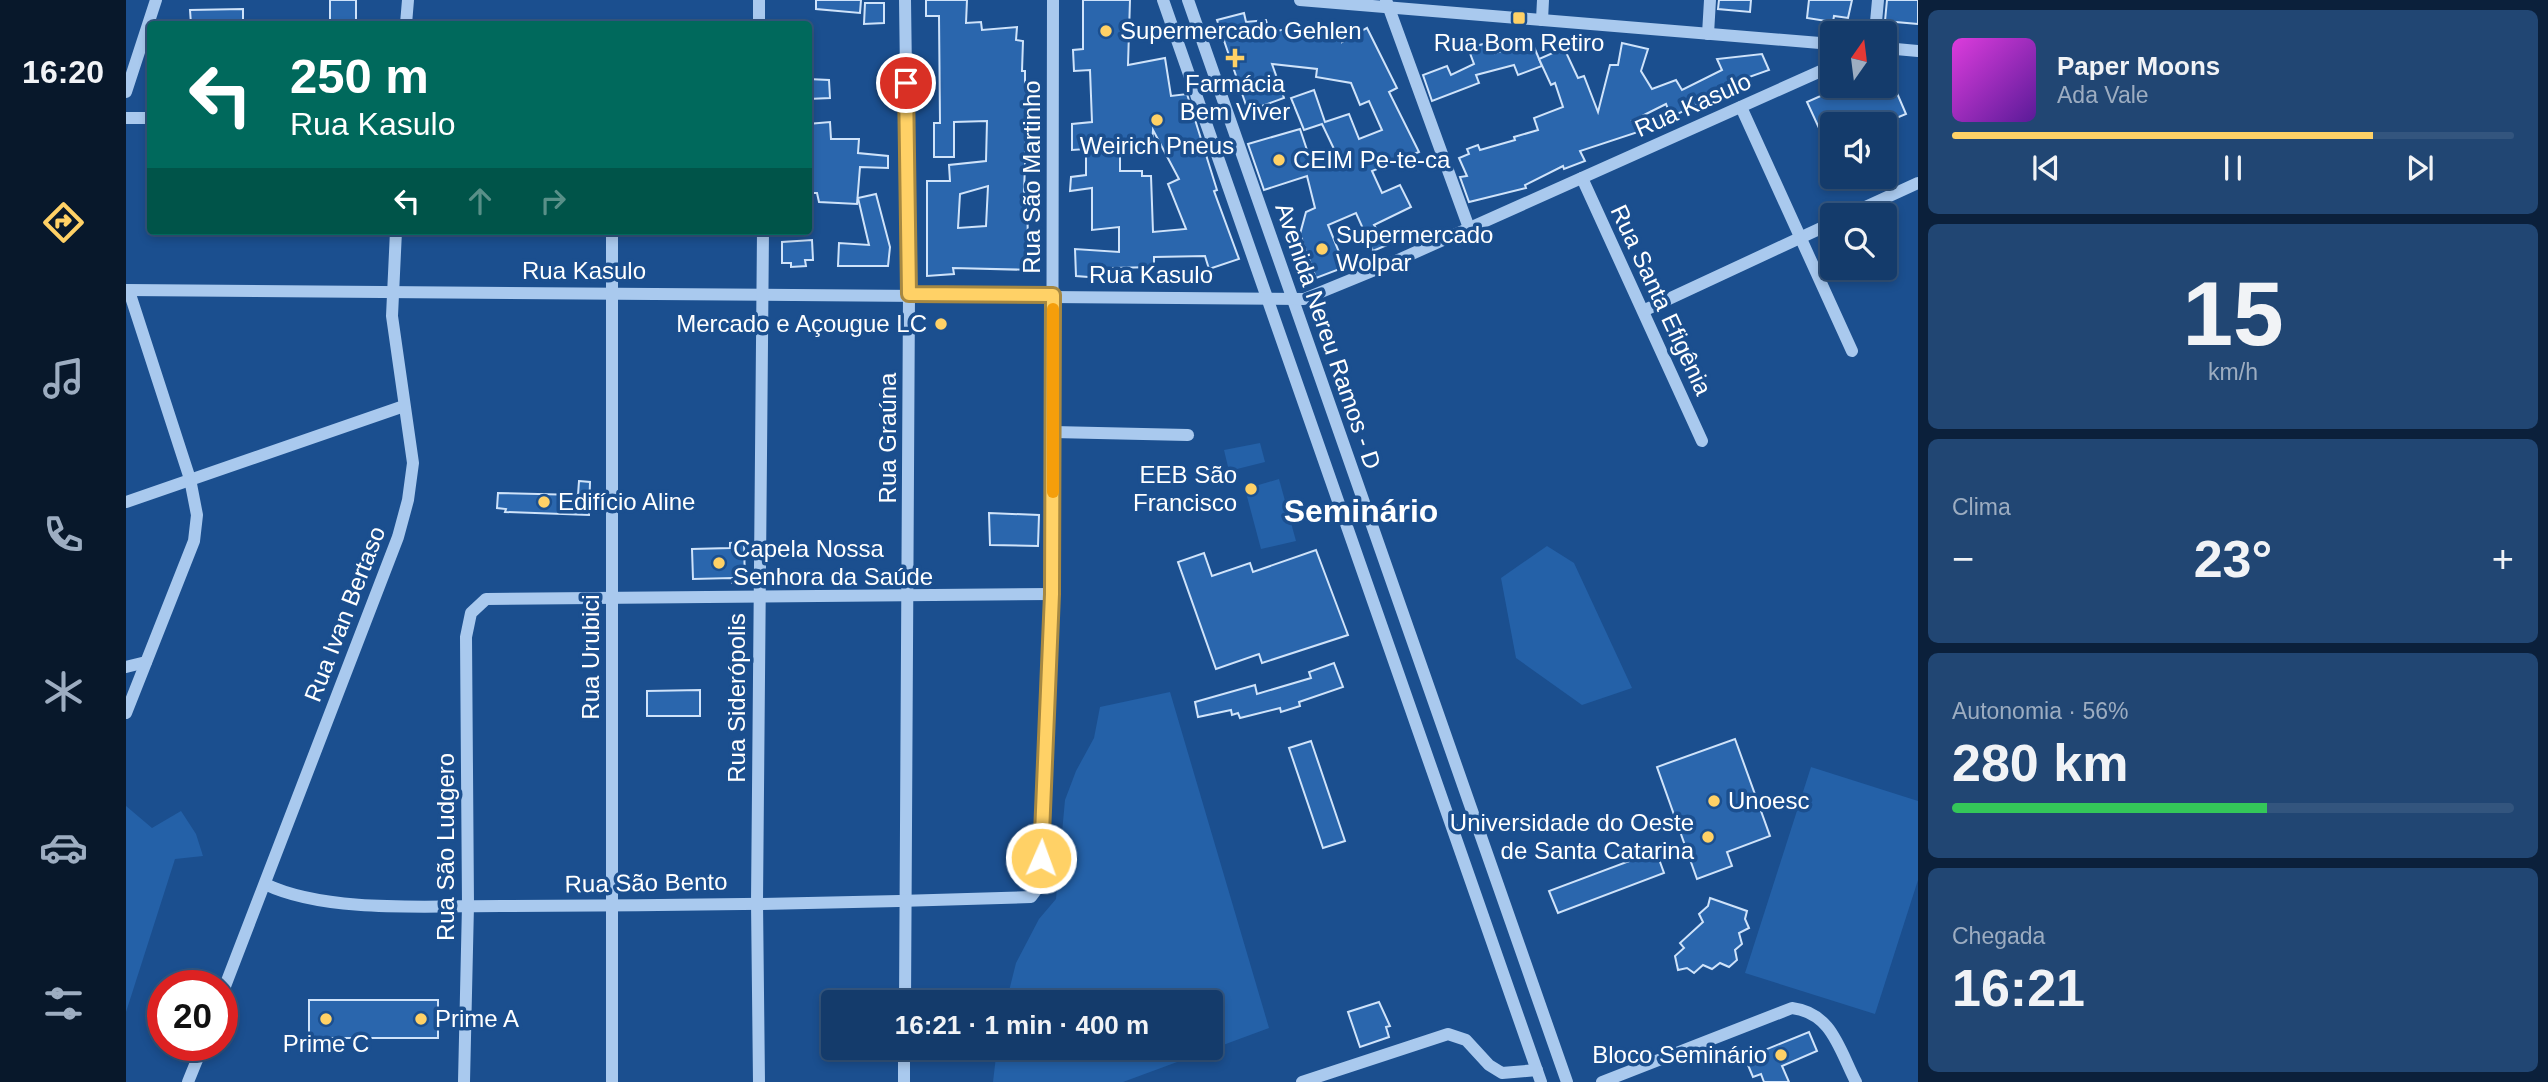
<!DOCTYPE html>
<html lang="pt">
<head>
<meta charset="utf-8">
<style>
  body { margin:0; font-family:Arial,sans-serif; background:#214673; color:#f1f3f6; height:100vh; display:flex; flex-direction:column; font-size:26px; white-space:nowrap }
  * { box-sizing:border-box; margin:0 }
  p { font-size:23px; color:#9dadc1 }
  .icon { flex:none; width:38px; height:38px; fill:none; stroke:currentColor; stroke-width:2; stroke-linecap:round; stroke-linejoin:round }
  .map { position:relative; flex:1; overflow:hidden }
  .panel { display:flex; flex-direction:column; gap:10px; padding:10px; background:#0b203b; width:630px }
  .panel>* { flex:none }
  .guide { position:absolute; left:21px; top:21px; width:665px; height:214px; border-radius:7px; box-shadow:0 4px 10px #0003,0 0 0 2px #33557e; background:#00695c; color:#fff; overflow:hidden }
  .needle { width:46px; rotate:14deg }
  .buttons { position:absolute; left:1694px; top:21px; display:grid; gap:14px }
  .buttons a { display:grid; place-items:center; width:77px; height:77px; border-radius:7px; background:#143b6b; box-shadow:0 4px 10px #0003,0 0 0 2px #33557e; font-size:35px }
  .speed { position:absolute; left:21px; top:970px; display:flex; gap:14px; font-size:35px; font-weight:700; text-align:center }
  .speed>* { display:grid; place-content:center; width:91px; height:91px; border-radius:50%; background:#143b6b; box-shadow:0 4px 10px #0003,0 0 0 2px #33557e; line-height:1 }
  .speed .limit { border:10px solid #d22; background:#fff; color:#111 }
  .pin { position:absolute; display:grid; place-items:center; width:60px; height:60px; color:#fff; margin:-30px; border:4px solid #fff; border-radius:50%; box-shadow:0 2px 7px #0007 }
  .me { position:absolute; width:77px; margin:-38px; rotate:2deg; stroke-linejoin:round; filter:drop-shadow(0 0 5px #0008) }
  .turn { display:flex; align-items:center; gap:24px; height:147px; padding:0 28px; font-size:32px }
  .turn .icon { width:91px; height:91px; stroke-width:2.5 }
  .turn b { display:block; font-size:49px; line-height:60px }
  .lanes { display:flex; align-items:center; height:66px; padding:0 28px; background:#0003; justify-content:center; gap:35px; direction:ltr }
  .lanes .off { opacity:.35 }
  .big { font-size:52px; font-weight:600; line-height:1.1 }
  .panel .card { flex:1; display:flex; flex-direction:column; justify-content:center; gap:10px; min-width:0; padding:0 24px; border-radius:10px; background:#214673 }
  .panel .dial { align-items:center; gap:0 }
  .dial b { font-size:91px; line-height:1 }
  .song { display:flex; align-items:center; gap:21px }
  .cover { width:84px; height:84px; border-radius:10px; background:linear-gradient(135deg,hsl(300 70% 55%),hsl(270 70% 35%)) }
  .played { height:7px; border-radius:4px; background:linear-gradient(90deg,#ffd166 75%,#33557e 75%) }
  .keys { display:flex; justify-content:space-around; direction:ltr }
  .heat { display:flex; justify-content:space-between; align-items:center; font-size:38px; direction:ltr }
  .charge { height:10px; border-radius:5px; background:linear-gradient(90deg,#34c759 56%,#33557e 0) }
  .trip { position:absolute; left:695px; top:990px; width:402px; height:70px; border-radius:7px; background:#143b6b; box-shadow:0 4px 10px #0003,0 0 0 2px #33557e; font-weight:600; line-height:70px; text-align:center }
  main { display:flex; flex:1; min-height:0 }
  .dock { display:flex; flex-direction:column; width:126px; justify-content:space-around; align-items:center; background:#08182b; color:#9dadc1 }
  .dock .icon { width:49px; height:49px }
  .dock .on { color:#ffd166 }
  .dock b { font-size:32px; color:#f1f3f6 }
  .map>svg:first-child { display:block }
</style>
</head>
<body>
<main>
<nav class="dock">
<b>16:20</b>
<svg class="icon on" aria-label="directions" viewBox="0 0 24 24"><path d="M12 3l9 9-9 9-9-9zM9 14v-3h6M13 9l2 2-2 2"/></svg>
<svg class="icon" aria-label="music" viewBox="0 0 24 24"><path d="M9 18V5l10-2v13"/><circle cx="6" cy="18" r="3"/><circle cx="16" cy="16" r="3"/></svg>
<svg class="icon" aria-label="phone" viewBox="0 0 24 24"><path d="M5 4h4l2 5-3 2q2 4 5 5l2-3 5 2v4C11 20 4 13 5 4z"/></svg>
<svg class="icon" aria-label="climate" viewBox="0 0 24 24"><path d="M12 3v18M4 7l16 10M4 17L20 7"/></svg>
<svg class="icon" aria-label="car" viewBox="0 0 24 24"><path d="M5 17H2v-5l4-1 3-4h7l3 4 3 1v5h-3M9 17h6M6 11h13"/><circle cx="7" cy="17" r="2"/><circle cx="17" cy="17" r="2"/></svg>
<svg class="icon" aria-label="filters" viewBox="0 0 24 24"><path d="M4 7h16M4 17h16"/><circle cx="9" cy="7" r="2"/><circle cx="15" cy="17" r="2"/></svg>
</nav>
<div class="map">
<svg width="1792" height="1082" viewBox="0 0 1792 1082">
  <rect width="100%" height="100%" fill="#1b4f8f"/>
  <!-- green -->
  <g fill="#2461a8">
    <polygon points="1134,443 1139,462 1103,471 1098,450"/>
    <polygon points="1153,479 1170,541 1135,549 1119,489"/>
    <polygon points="1421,546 1448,563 1506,688 1456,705 1390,658 1375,578"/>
    <polygon points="1044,692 1143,1028 997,1082 867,1082 871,1048 1085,1048 1085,1003 880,1003 890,963 913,919 930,899 939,800 950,771 968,738 974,707"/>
    <polygon points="1685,767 1792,801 1792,880 1749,1014 1619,973"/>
    <polygon points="0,806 26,828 55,811 70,834 77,856 49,859 0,1012"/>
  </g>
  <!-- building -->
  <g fill="#2a66ad" stroke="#cfe3fa" stroke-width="2" fill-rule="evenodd">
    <rect x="204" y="0" width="26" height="24"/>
    <polygon points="690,0 735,0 734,13 690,9"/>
    <path d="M800,0H841L840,23L855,22L856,30L891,27L890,40L897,41L896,71H899V83H902L898,192L901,191L902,247H909L907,270L827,268L828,274L801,276V181H824L823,165L860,161L861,121L828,122V157H808V123H814L813,16H800ZM862,186L860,226L832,228L834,194Z"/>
    <path d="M957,0H1004L1002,65L1039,58L1045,96L1061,94L1091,190L1088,191L1113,259L1083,269L1079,256L1028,257V267L987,268L988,279L950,276L949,249L993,252V227L966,230V188L944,191L945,177L960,175V149L946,150V124L966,122L964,70L948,71L947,50L957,49ZM1027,130L1053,179L1042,184L1060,229L1027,232L1025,176H1016V171H994V144L1024,142L1023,138L1026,146Z"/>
    <polygon points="1593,0 1625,0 1624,12 1592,9"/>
    <polygon points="1683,0 1726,0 1722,18 1708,16 1707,22 1681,18"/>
    <polygon points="1761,0 1792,0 1792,24 1759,21"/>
    <polygon points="739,3 758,3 758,23 738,24"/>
    <polygon points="117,9 117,24 65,24 64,10"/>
    <polygon points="1118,13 1120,22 1140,20 1143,33 1164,28 1164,25 1195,29 1195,24 1216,27 1216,42 1241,28 1271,88 1263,92 1293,152 1246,171 1256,193 1274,185 1285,207 1248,225 1261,245 1247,251 1230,213 1202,225 1219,267 1190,278 1174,234 1180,212 1189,208 1181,176 1138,190 1122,144 1174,129 1184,159 1208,149 1196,124 1178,130 1165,98 1188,90 1199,122 1223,114 1233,139 1256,130 1243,101 1234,105 1225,83 1190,77 1191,69 1146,64 1158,98 1122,111 1091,20"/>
    <polygon points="1365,42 1369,53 1406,42 1416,66 1392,75 1388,65 1350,75 1353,83 1306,101 1297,75 1321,66 1325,75 1348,64 1342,48"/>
    <polygon points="1496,43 1522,49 1515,71 1526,89 1550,80 1556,90 1596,70 1591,59 1636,54 1643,70 1595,87 1598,92 1545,117 1540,104 1506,121 1512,132 1454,151 1459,161 1438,169 1437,166 1399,185 1400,188 1343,202 1334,177 1341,176 1333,158 1343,154 1341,149 1352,145 1354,150 1389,140 1388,137 1412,130 1408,118 1437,107 1429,83 1425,85 1413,59 1438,48 1452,78 1458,76 1472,112 1484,65 1492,65"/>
    <polygon points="682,79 703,80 704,98 682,99"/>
    <polygon points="1717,86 1768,86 1780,114 1756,124 1749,124 1746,117 1730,124 1706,124 1706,135 1698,139 1681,102"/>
    <polygon points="704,122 705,139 733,139 732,153 762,156 762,168 734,167 731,204 693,202 691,193 686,193 682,173 682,124"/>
    <polygon points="750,194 764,247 762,266 712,266 713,243 743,245 732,198"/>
    <polygon points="686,240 687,260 679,260 680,266 665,267 665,263 656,263 656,242"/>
    <polygon points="453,481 464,482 463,515 379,512 380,509 371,508 372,493 452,495"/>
    <polygon points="863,513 913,515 912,546 864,545"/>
    <polygon points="618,542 619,583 606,583 606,578 567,579 566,549 604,548 604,543"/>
    <polygon points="1190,550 1222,635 1136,663 1133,654 1090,669 1052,562 1078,553 1086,576 1124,563 1127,572"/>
    <polygon points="1208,663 1217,687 1173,702 1174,706 1155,712 1154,708 1114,718 1112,713 1106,715 1105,710 1072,717 1069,702 1129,685 1131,694 1185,678 1183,672"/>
    <polygon points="574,690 574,716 521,716 521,691"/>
    <polygon points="1609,739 1644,836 1601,852 1606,866 1571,879 1531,767"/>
    <polygon points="1185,741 1219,841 1197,848 1163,748"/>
    <polygon points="1530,851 1538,873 1432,913 1423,891"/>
    <polygon points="1584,898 1621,911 1619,919 1623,928 1613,933 1616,944 1609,950 1611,960 1603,967 1594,963 1586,969 1577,965 1568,973 1561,968 1552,970 1549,956 1558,948 1554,943 1577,922 1573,914 1582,906"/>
    <rect x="183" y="1000" width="129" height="38"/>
    <polygon points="1253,1002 1264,1026 1260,1027 1263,1037 1234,1047 1222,1012"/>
    <polygon points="1683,1032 1691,1051 1656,1066 1663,1082 1638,1082 1635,1074 1627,1077 1619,1058"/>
  </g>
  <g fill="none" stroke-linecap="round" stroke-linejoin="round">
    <!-- minor -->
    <g stroke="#a9c9ee" stroke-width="12">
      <polyline points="633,0 633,24"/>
      <polyline points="779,0 783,294 779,1003"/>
      <polyline points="1037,0 1415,1082"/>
      <polyline points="1062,0 1441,1082"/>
      <polyline points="1174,0 1706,44"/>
      <polyline points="1260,0 1343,228"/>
      <polyline points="1416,20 1417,0"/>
      <polyline points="280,24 282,0"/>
      <polyline points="1749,33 1752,0"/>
      <polyline points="1582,34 1584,0"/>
      <polyline points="1759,48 1792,51"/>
      <polyline points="0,92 30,0"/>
      <polyline points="1615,107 1726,351"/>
      <polyline points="0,118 24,118"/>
      <polyline points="1456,178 1576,441"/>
      <polyline points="1722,215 1792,183"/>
      <polyline points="0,290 1178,299 1261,265 1706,66"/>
      <polyline points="1519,310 1706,223"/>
      <polyline points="927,432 1062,435"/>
      <polyline points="0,502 278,406"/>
      <polyline points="0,667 20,662"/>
      <polyline points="0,713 68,541 71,515 64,479 3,291"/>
      <path d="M139,884C203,915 314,905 385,906C559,906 732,903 905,897L914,885L926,594L927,0"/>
      <polyline points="96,994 272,537 282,500 287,463 266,316 270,231"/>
      <polyline points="62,1082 77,1045"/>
      <polyline points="338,1082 342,905 340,637 345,613 360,599 926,594"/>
      <polyline points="486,1082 486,231"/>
      <polyline points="633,1082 631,902 637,231"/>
      <polyline points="778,1082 778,1048"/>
      <polyline points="1176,1082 1322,1034 1340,1040 1363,1065 1376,1073 1411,1070"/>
      <path d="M1476,1082L1666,1008C1706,1013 1713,1049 1730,1082"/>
    </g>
  </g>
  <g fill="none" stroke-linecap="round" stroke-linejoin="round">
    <defs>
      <polyline id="route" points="780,83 783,294 927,295 926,594 915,858"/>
    </defs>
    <!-- route casing -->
    <use href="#route" stroke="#a68842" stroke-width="18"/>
    <!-- route -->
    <use href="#route" stroke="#ffd166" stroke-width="12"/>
    <!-- slow -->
    <polyline stroke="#f59e0b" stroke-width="12" points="927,492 927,309"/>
  </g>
  <!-- markers -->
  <g fill="#ffd166" stroke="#1b4f8f" stroke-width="2.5">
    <rect x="1386" y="11" width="14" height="14" rx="3.5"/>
    <circle cx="980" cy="31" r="7"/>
    <path d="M1105.5 47.5h7v7h7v7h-7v7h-7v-7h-7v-7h7z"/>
    <circle cx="1031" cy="120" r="7"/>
    <circle cx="1153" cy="160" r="7"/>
    <circle cx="1196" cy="249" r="7"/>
    <circle cx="815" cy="324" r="7"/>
    <circle cx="1125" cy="489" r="7"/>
    <circle cx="418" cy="502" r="7"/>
    <circle cx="593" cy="563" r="7"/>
    <circle cx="1588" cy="801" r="7"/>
    <circle cx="1582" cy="837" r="7"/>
    <circle cx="200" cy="1019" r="7"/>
    <circle cx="295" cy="1019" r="7"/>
    <circle cx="1655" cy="1055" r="7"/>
  </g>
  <g text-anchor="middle" stroke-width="7" stroke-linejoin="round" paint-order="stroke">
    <!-- poi labels -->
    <g font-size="24" fill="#fff" stroke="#1b4f8f" text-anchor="start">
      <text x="994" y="39">Supermercado Gehlen</text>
      <text x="1393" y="51" text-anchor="middle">Rua Bom Retiro</text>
      <text x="1109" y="92" text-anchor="middle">Farmácia<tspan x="1109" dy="28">Bem Viver</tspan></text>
      <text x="1031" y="154" text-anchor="middle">Weirich Pneus</text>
      <text x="1167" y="168">CEIM Pe-te-ca</text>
      <text x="1210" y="243">Supermercado<tspan x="1210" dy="28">Wolpar</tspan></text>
      <text x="801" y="332" text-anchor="end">Mercado e Açougue LC</text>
      <text x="1111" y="483" text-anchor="end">EEB São<tspan x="1111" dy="28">Francisco</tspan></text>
      <text x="432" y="510">Edifício Aline</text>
      <text x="607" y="557">Capela Nossa<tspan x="607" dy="28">Senhora da Saúde</tspan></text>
      <text x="1602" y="809">Unoesc</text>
      <text x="1568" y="831" text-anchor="end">Universidade do Oeste<tspan x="1568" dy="28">de Santa Catarina</tspan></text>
      <text x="309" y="1027">Prime A</text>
      <text x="200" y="1052" text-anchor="middle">Prime C</text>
      <text x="1641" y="1063" text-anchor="end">Bloco Seminário</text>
    </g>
    <!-- street labels -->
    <g font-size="24" fill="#fff" stroke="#1b4f8f">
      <text transform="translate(1567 105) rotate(-24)" y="8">Rua Kasulo</text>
      <text transform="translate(906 177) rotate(-90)" y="8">Rua São Martinho</text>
      <text x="458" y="279">Rua Kasulo</text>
      <text x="1025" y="283">Rua Kasulo</text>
      <text transform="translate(1535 300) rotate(65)" y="8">Rua Santa Efigênia</text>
      <text transform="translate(1202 336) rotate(71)" y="8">Avenida Nereu Ramos - D</text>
      <text transform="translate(762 438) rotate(-90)" y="8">Rua Graúna</text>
      <text transform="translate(219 614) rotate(-69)" y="8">Rua Ivan Bertaso</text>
      <text transform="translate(465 657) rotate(-90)" y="8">Rua Urubici</text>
      <text transform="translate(611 698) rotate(-90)" y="8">Rua Siderópolis</text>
      <text transform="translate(320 847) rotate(-90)" y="8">Rua São Ludgero</text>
      <text transform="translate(520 883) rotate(-1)" y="8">Rua São Bento</text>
    </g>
    <!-- district labels -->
    <g font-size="32" font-weight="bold" fill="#fff" stroke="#1b4f8f">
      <text x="1235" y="522">Seminário</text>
    </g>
  </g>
</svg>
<div class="buttons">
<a><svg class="needle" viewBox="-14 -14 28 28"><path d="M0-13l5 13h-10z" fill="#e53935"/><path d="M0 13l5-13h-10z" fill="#9dadc1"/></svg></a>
<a><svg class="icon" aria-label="sound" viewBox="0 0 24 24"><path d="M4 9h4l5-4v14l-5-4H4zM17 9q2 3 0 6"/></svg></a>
<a><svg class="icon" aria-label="search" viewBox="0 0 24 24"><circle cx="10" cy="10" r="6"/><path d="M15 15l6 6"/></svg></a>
</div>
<div class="speed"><div class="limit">20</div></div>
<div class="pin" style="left:780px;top:83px;background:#d93025"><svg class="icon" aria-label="arrive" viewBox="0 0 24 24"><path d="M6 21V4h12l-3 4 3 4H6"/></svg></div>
<svg class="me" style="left:915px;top:858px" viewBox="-20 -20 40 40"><circle r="17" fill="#ffd166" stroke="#fff" stroke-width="3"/><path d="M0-11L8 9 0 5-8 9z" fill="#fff"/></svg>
<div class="trip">16:21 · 1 min · 400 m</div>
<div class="guide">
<div class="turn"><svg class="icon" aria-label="left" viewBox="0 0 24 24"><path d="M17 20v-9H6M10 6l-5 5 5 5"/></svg><div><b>250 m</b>Rua Kasulo</div></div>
<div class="lanes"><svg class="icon" aria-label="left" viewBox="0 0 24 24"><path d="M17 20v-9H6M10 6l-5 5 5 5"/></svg><svg class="icon off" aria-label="ahead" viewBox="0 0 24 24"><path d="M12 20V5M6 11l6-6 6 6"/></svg><svg class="icon off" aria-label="right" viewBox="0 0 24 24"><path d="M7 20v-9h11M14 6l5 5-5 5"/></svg></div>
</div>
</div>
<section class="panel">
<div class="card">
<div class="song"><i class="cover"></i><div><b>Paper Moons</b><p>Ada Vale</p></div></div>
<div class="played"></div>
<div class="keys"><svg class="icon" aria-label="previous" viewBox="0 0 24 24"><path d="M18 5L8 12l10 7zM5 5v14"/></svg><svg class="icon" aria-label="pause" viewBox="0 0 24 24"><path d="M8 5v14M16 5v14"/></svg><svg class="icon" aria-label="next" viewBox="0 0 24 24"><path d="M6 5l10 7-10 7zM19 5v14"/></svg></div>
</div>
<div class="card dial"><b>15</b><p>km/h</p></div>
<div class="card"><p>Clima</p>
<div class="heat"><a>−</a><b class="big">23°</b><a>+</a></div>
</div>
<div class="card"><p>Autonomia · 56%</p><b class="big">280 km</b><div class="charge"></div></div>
<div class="card"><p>Chegada</p><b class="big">16:21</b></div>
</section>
</main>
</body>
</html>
